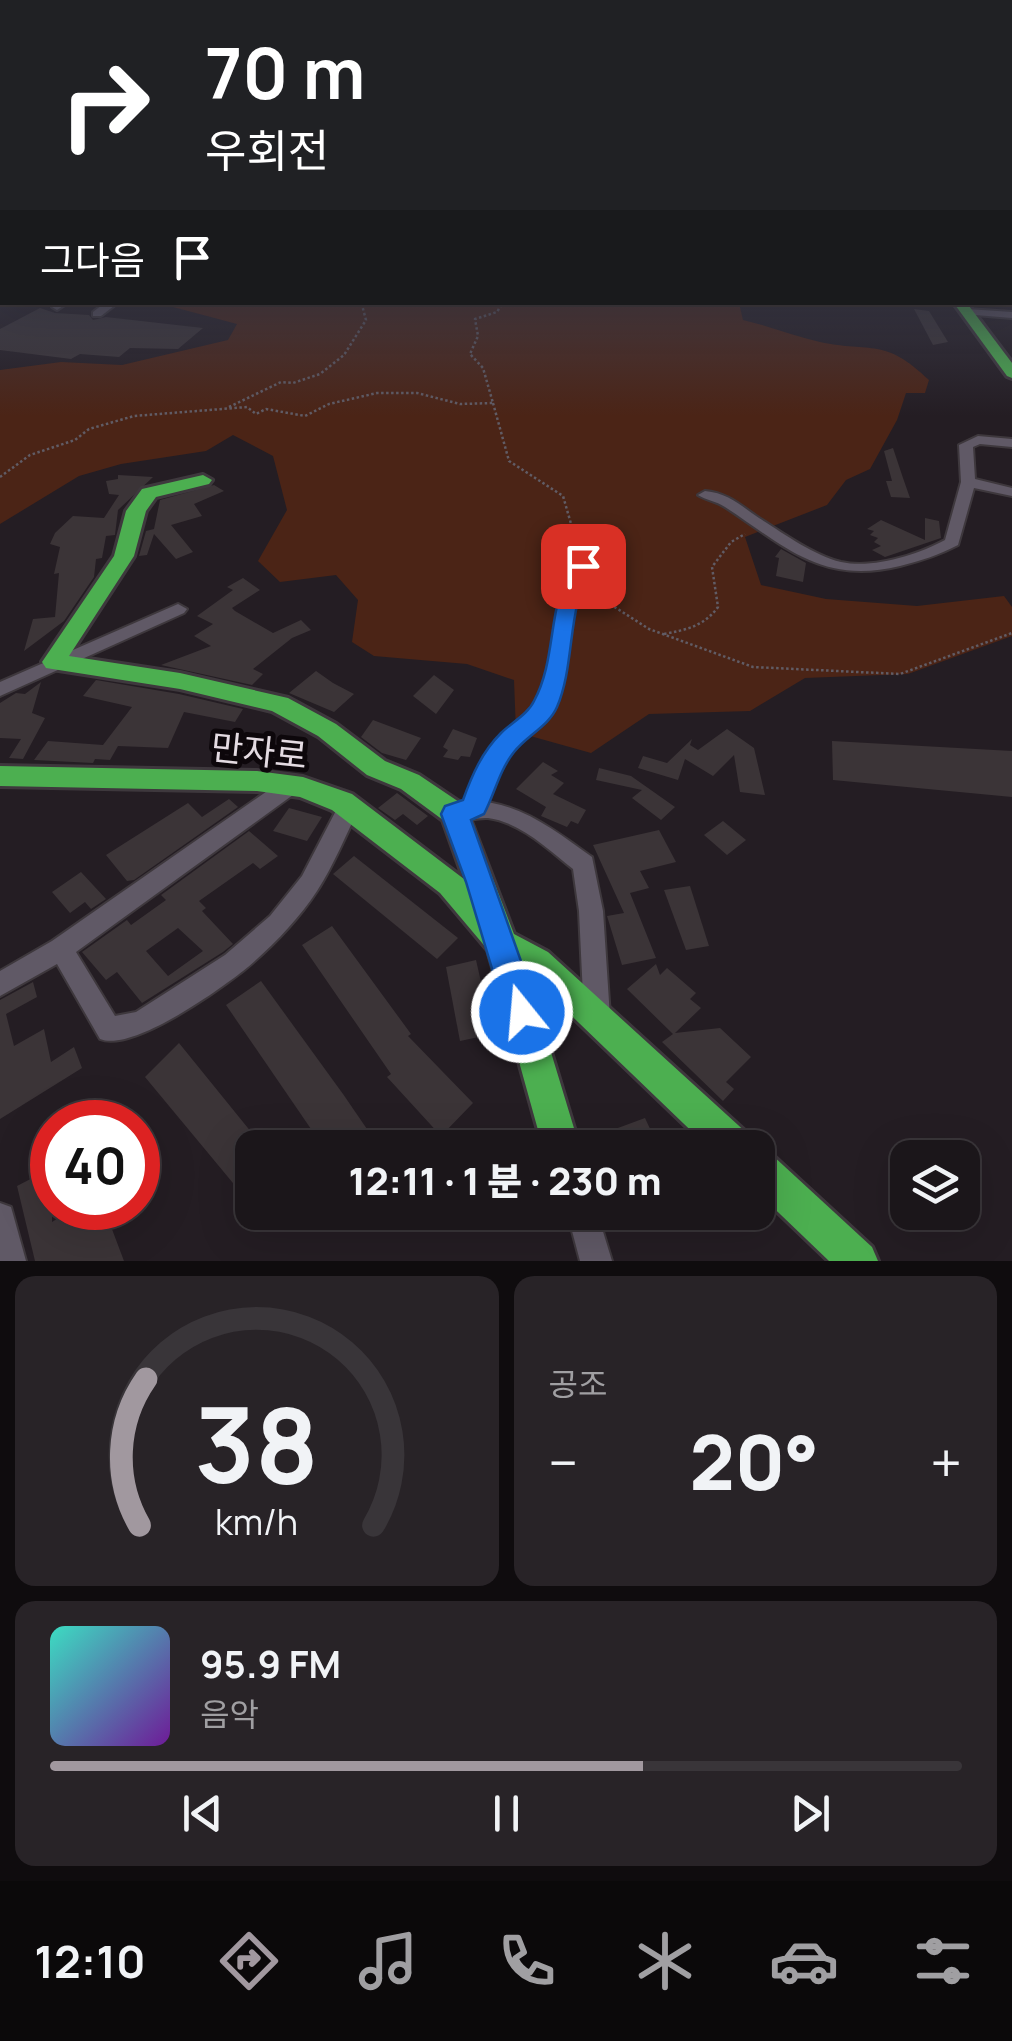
<!DOCTYPE html>
<html lang="ko">
<head>
<meta charset="utf-8">
<style>
  body { margin:0; font-family:Manrope,"Noto Sans KR",sans-serif; background:#282327; color:#f1f3f6; height:100vh; display:flex; flex-direction:column; font-size:38px; white-space:nowrap }
  * { box-sizing:border-box; margin:0 }
  p { font-size:32px; color:#a09fa2 }
  .icon { flex:none; width:55px; height:55px; fill:none; stroke:currentColor; stroke-width:2; stroke-linecap:round; stroke-linejoin:round }
  .map { position:relative; height:1261px; overflow:hidden }
  .side { display:flex; flex-direction:column; gap:15px; padding:15px; background:#0f0c0e; flex:1 }
  .side>* { flex:none }
  .hud { position:absolute; left:0px; top:0px; width:1012px; height:305px; box-shadow:0 10px 40px #0002,0 0 0 2px #393539; background:#202124; color:#fff; overflow:hidden }
  .fabs { position:absolute; left:890px; top:1140px; display:grid; gap:20px }
  .fabs a { display:grid; place-items:center; width:90px; height:90px; border-radius:20px; background:#1b161a; box-shadow:0 10px 40px #0002,0 0 0 2px #393539; font-size:50px }
  .speed { position:absolute; left:30px; top:1100px; display:flex; gap:20px; font-size:50px; font-weight:700; text-align:center }
  .speed>* { display:grid; place-content:center; width:130px; height:130px; border-radius:50%; background:#1b161a; box-shadow:0 10px 40px #0002,0 0 0 2px #393539; line-height:1 }
  .speed .limit { border:15px solid #d22; background:#fff; color:#111 }
  .pin { position:absolute; display:grid; place-items:center; width:85px; height:85px; color:#fff; margin:-42px; border-radius:20px; box-shadow:0 5px 15px #0006 }
  .me { position:absolute; width:110px; margin:-55px; rotate:343deg; stroke-linejoin:round; filter:drop-shadow(0 0 8px #0008) }
  .turn { display:flex; align-items:center; gap:35px; height:210px; padding:0 40px; font-size:45px }
  .turn .icon { width:130px; height:130px; stroke-width:2.5 }
  .turn b { display:block; font-size:70px; line-height:85px }
  .then { display:flex; align-items:center; height:95px; padding:0 40px; background:#0003; gap:20px; font-size:38px }
  .big { font-size:75px; font-weight:800; line-height:1.1 }
  .side .card { flex:1; display:flex; flex-direction:column; justify-content:center; gap:15px; min-width:0; padding:0 35px; border-radius:20px; background:#282327 }
  .side .dial { align-items:center; gap:0 }
  .dial svg { height:260px; overflow:visible; fill:none; stroke:#393539; stroke-width:7; stroke-linecap:round; text-anchor:middle }
  .dial text { fill:#f1f3f6; stroke:none }
  .song { display:flex; align-items:center; gap:30px }
  .cover { width:120px; height:120px; border-radius:15px; background:linear-gradient(135deg,hsl(170 70% 55%),hsl(280 70% 35%)) }
  .played { height:10px; border-radius:5px; background:linear-gradient(90deg,#a1989f 65%,#393539 65%) }
  .keys { display:flex; justify-content:space-around; direction:ltr }
  .heat { display:flex; justify-content:space-between; align-items:center; font-size:55px; direction:ltr }
  .side .tiles { flex:1; display:grid; gap:15px; grid-template-columns:1fr 1fr }
  .card:last-child { grid-column:span 2 }
  .trip { position:absolute; left:235px; top:1130px; width:540px; height:100px; border-radius:20px; background:#1b161a; box-shadow:0 10px 40px #0002,0 0 0 2px #393539; font-weight:800; line-height:100px; text-align:center }
  .tab-bar { display:flex; height:160px; justify-content:space-around; align-items:center; background:#0b090a; color:#a09fa2 }
  .tab-bar .icon { width:70px; height:70px }
  .tab-bar .on { color:#a1989f }
  .tab-bar b { font-size:45px; color:#f1f3f6 }
  .map>svg:first-child { display:block }
</style>
</head>
<body>
<div class="map">
<svg width="1012" height="1261" viewBox="0 0 1012 1261">
  <rect width="100%" height="100%" fill="#241d23"/>
  <!-- green -->
  <path fill="#4b2416" d="M158,303H739L743,320C769,326 794,336 820,342C872,353 884,337 929,380L925,393H906L897,420L870,469L846,480L827,505L745,537L761,585L826,599L917,606L1004,596L1012,607V636L908,674L805,678L750,711L649,714L591,753L516,732L514,680L467,664L374,656L352,642L358,600L336,575L280,582L258,561L287,510L273,456L233,435L206,451L121,464L79,476L0,524V370L61,362L122,365L228,340L237,324Z"/>
  <!-- building -->
  <g fill="#3b3437" fill-rule="evenodd">
    <polygon points="40,308 55,313 89,315 93,320 106,317 203,328 178,349 130,348 119,357 80,354 71,359 0,350 0,329"/>
    <polygon points="914,309 929,311 948,342 933,345"/>
    <polygon points="893,448 903,478 910,498 891,497 886,481 892,481 884,451"/>
    <polygon points="118,475 153,477 118,510 115,535 106,536 102,558 96,559 94,577 64,621 24,651 33,619 55,617 59,573 54,574 60,547 50,544 55,533 73,516 104,518 119,495 109,494 106,481 118,479"/>
    <polygon points="214,485 224,491 194,504 202,516 171,525 193,552 176,559 154,534 147,555 139,556 146,531 154,529 160,500"/>
    <polygon points="925,518 939,521 941,538 885,557 872,550 881,546 874,542 878,538 870,535 874,531 867,529 881,520 925,540"/>
    <polygon points="781,549 806,563 803,582 776,576 779,558 775,557"/>
    <polygon points="243,578 260,590 232,608 235,611 273,633 301,620 311,630 292,638 253,669 263,674 252,685 161,665 211,646 194,636 213,624 197,616 233,590 227,587"/>
    <polygon points="316,671 333,683 354,694 334,712 289,693"/>
    <polygon points="434,675 454,690 436,714 413,696"/>
    <polygon points="96,680 179,694 243,709 235,722 184,712 168,748 118,746 110,760 95,759 93,763 34,760 48,741 103,745 132,707 83,696"/>
    <polygon points="41,682 32,713 45,718 23,759 9,758 21,739 0,738 0,703 16,693 25,694"/>
    <polygon points="373,720 421,738 406,760 382,753 361,737"/>
    <polygon points="453,729 477,738 470,757 461,756 458,760 443,757 448,750 443,747"/>
    <polygon points="727,729 754,748 765,795 740,792 734,755 713,776 685,759 678,780 638,768 643,756 667,763 692,739 690,745 698,750"/>
    <polygon points="221,730 253,734 245,749 231,747 228,753 209,750"/>
    <polygon points="832,741 1012,751 1012,797 833,780"/>
    <polygon points="543,762 558,771 551,775 564,783 553,794 586,810 578,824 571,821 567,827 541,816 546,807 516,789"/>
    <polygon points="599,768 631,776 675,807 661,820 632,798 642,790 596,780"/>
    <polygon points="397,793 428,816 417,825 403,814 395,820 378,808"/>
    <polygon points="229,799 238,807 134,880 127,881 106,855 188,803 202,817"/>
    <polygon points="289,808 322,817 307,841 273,831"/>
    <polygon points="723,821 746,840 727,855 704,835"/>
    <polygon points="659,830 676,862 640,871 649,888 630,893 656,958 622,965 607,916 624,913 593,845"/>
    <path d="M249,831L278,856L260,869L253,863L199,901L206,908L202,911L233,944L223,952L142,1003L117,972L106,980L82,952L127,920L131,925L166,900L161,895ZM178,928L203,951L168,976L146,951Z"/>
    <polygon points="354,856 458,938 437,959 333,874"/>
    <polygon points="81,872 106,899 91,909 85,902 70,913 52,892"/>
    <polygon points="690,886 709,946 686,950 664,890"/>
    <polygon points="332,926 411,1034 408,1036 473,1103 441,1136 387,1077 391,1074 302,945"/>
    <polygon points="476,960 493,1034 460,1041 446,967"/>
    <polygon points="656,964 660,975 667,968 696,993 690,999 701,1008 675,1033 720,1028 751,1057 726,1082 734,1089 723,1101 662,1042 673,1034 627,989"/>
    <polygon points="261,981 343,1094 380,1148 324,1148 226,1005"/>
    <polygon points="33,982 37,997 6,1014 14,1046 44,1029 51,1062 74,1047 82,1068 0,1119 0,1000"/>
    <polygon points="179,1043 264,1148 252,1148 252,1206 145,1077"/>
    <polygon points="645,1118 659,1148 614,1148 607,1132"/>
    <polygon points="138,1123 155,1169 138,1179"/>
    <polygon points="52,1142 52,1222 74,1208 104,1208 124,1261 35,1261 17,1186 42,1173 39,1154"/>
  </g>
  <g fill="none" stroke-linecap="round" stroke-linejoin="round">
    <defs>
      <path id="lane-far1" d="M549,699C569,657 559,608 583,566"/>
      <polyline id="lane" points="474,807 502,750 542,711 550,697"/>
      <g id="street">
        <polygon points="1010,252 1012,253 1012,259 1010,258"/>
        <polygon points="57,302 69,302 57,310 52,307"/>
        <polygon points="106,302 119,302 101,316 93,316 93,312"/>
        <polygon points="967,309 1012,312 1012,318 963,314 962,312"/>
        <path d="M978,436L1012,439V447L980,444L973,447L975,479L1012,488V496L974,488L958,545C939,555 920,561 900,566C822,585 786,547 725,507C716,501 706,500 698,495L705,491C728,493 741,506 759,518C783,533 813,555 841,562C873,569 917,555 945,540L961,482L959,445Z"/>
        <polygon points="178,604 187,609 184,613 0,696 0,682"/>
        <path d="M290,778L297,780L300,786L297,792L76,952L115,1016L136,1012L225,955L270,916L302,876L341,801L349,799L357,801L360,807C346,834 334,865 317,891C298,920 271,948 243,971C216,992 132,1052 100,1039L57,964L0,996V971L52,941L283,780Z"/>
        <path d="M473,801C520,802 555,831 592,857L603,911L610,1017L606,1026L597,1029L588,1026L584,1017L579,911L573,869C549,850 520,822 488,818C474,817 461,824 447,820L444,814L447,808Z"/>
        <polygon points="0,1203 11,1207 26,1261 0,1261"/>
        <polygon points="567,1212 597,1212 612,1261 580,1261"/>
      </g>
      <g id="fast">
        <polygon points="953,302 966,302 1012,363 1012,378 1007,376"/>
        <polygon points="203,475 212,480 209,484 156,497 146,511 134,556 69,656 180,673 288,698 336,724 385,761 419,775 465,806 514,934 548,952 749,1135 754,1148 709,1148 527,973 580,1148 543,1148 488,950 440,893 332,810 300,797 257,791 0,786 0,766 257,771 303,777 352,794 464,879 443,820 401,789 367,775 318,736 272,711 180,689 46,668 42,662 114,556 126,511 142,489"/>
        <polygon points="758,1148 771,1154 872,1247 878,1261 829,1261 758,1193"/>
      </g>
    </defs>
    <!-- lane-far1 casing -->
    <use href="#lane-far1" stroke="#3e383d" stroke-width="14"/>
    <!-- lane casing -->
    <use href="#lane" stroke="#3e383d" stroke-width="16"/>
    <!-- street casing -->
    <use href="#street" stroke="#3e383d" stroke-width="4"/>
    <!-- fast casing -->
    <use href="#fast" stroke="#3e383d" stroke-width="6"/>
    <!-- path -->
    <g stroke="#615c65" stroke-width="2.5" stroke-dasharray="2.5 2.5" stroke-linecap="butt">
      <polyline points="493,403 509,461 563,496 580,555"/>
      <polyline points="229,407 281,382 293,383 320,374 344,355 366,320 362,305 344,302"/>
      <polyline points="0,477 30,455 75,440 89,429 134,416 247,407 256,414 266,409 305,416 329,404 377,393 417,393 460,404 493,403 483,368 470,354 478,336 475,319 497,312 503,302"/>
      <polyline points="592,580 613,606 649,629 753,667 900,674 1012,633"/>
      <path d="M664,634C686,630 704,626 718,607L712,567L731,542L745,534"/>
    </g>
    <!-- lane-far1 -->
    <use href="#lane-far1" stroke="#605966" stroke-width="9"/>
    <!-- lane -->
    <use href="#lane" stroke="#605966" stroke-width="11"/>
    <!-- street -->
    <use href="#street" fill="#605966" fill-rule="evenodd"/>
    <!-- fast -->
    <use href="#fast" fill="#4caf50" fill-rule="evenodd"/>
  </g>
  <!-- sky -->
  <linearGradient id="sky" x2="0" y2="1"><stop stop-color="#141013"/><stop offset="0.58" stop-color="#3f4050"/><stop offset="1" stop-color="#3f4050" stop-opacity="0"/></linearGradient>
  <rect width="1012" height="416" fill="url(#sky)"/>
  <!-- route -->
  <path fill="#1a73e8" stroke="#114b97" stroke-width="2.5" d="M583,560L593,566C566,606 576,663 557,707C549,726 526,736 514,752C499,771 495,793 484,814L471,820L539,1012L534,1023L522,1027L510,1023L505,1012L466,882L441,814L445,806L463,800C472,775 482,752 501,733C511,723 528,714 534,701C558,657 546,603 575,562Z"/>
  <g text-anchor="middle" stroke-width="10" stroke-linejoin="round" paint-order="stroke">
    <!-- near-street labels -->
    <g font-size="35" fill="#e4dbe2" stroke="#0d070b">
      <text transform="translate(259 752) rotate(6)" y="12">만자로</text>
    </g>
  </g>
</svg>
<div class="fabs">
<a><svg class="icon" aria-label="layers" viewBox="0 0 24 24"><path d="M12 4l9 5-9 5-9-5zM3 14l9 5 9-5"/></svg></a>
</div>
<div class="speed"><div class="limit">40</div></div>
<div class="pin" style="left:583px;top:566px;background:#d93025"><svg class="icon" aria-label="arrive" viewBox="0 0 24 24"><path d="M6 21V4h12l-3 4 3 4H6"/></svg></div>
<svg class="me" style="left:522px;top:1012px" viewBox="-20 -20 40 40"><circle r="17" fill="#1a73e8" stroke="#fff" stroke-width="3"/><path d="M0-11L8 9 0 5-8 9z" fill="#fff"/></svg>
<div class="trip">12:11 · 1 분 · 230 m</div>
<div class="hud">
<div class="turn"><svg class="icon" aria-label="right" viewBox="0 0 24 24"><path d="M7 20v-9h11M14 6l5 5-5 5"/></svg><div><b>70 m</b>우회전</div></div>
<div class="then">그다음<svg class="icon" aria-label="arrive" viewBox="0 0 24 24"><path d="M6 21V4h12l-3 4 3 4H6"/></svg></div>
</div>
</div>
<section class="side">
<div class="tiles">
<div class="card dial"><svg viewBox="0 0 100 80">
<path d="M14 69A42 42 0 1 1 86 69"/>
<path d="M14 69A42 42 0 0 1 16 24" stroke="#a1989f"/>
<text x="50" y="56" font-size="32" font-weight="700">38</text>
<text x="50" y="72" font-size="11">km/h</text>
</svg></div>
<div class="card"><p>공조</p>
<div class="heat"><a>−</a><b class="big">20°</b><a>+</a></div>
</div>
<div class="card">
<div class="song"><i class="cover"></i><div><b>95.9 FM</b><p>음악</p></div></div>
<div class="played"></div>
<div class="keys"><svg class="icon" aria-label="previous" viewBox="0 0 24 24"><path d="M18 5L8 12l10 7zM5 5v14"/></svg><svg class="icon" aria-label="pause" viewBox="0 0 24 24"><path d="M8 5v14M16 5v14"/></svg><svg class="icon" aria-label="next" viewBox="0 0 24 24"><path d="M6 5l10 7-10 7zM19 5v14"/></svg></div>
</div>
</div>
</section>
<nav class="tab-bar">
<b>12:10</b>
<svg class="icon on" aria-label="directions" viewBox="0 0 24 24"><path d="M12 3l9 9-9 9-9-9zM9 14v-3h6M13 9l2 2-2 2"/></svg>
<svg class="icon" aria-label="music" viewBox="0 0 24 24"><path d="M9 18V5l10-2v13"/><circle cx="6" cy="18" r="3"/><circle cx="16" cy="16" r="3"/></svg>
<svg class="icon" aria-label="phone" viewBox="0 0 24 24"><path d="M5 4h4l2 5-3 2q2 4 5 5l2-3 5 2v4C11 20 4 13 5 4z"/></svg>
<svg class="icon" aria-label="climate" viewBox="0 0 24 24"><path d="M12 3v18M4 7l16 10M4 17L20 7"/></svg>
<svg class="icon" aria-label="car" viewBox="0 0 24 24"><path d="M5 17H2v-5l4-1 3-4h7l3 4 3 1v5h-3M9 17h6M6 11h13"/><circle cx="7" cy="17" r="2"/><circle cx="17" cy="17" r="2"/></svg>
<svg class="icon" aria-label="filters" viewBox="0 0 24 24"><path d="M4 7h16M4 17h16"/><circle cx="9" cy="7" r="2"/><circle cx="15" cy="17" r="2"/></svg>
</nav>
</body>
</html>
